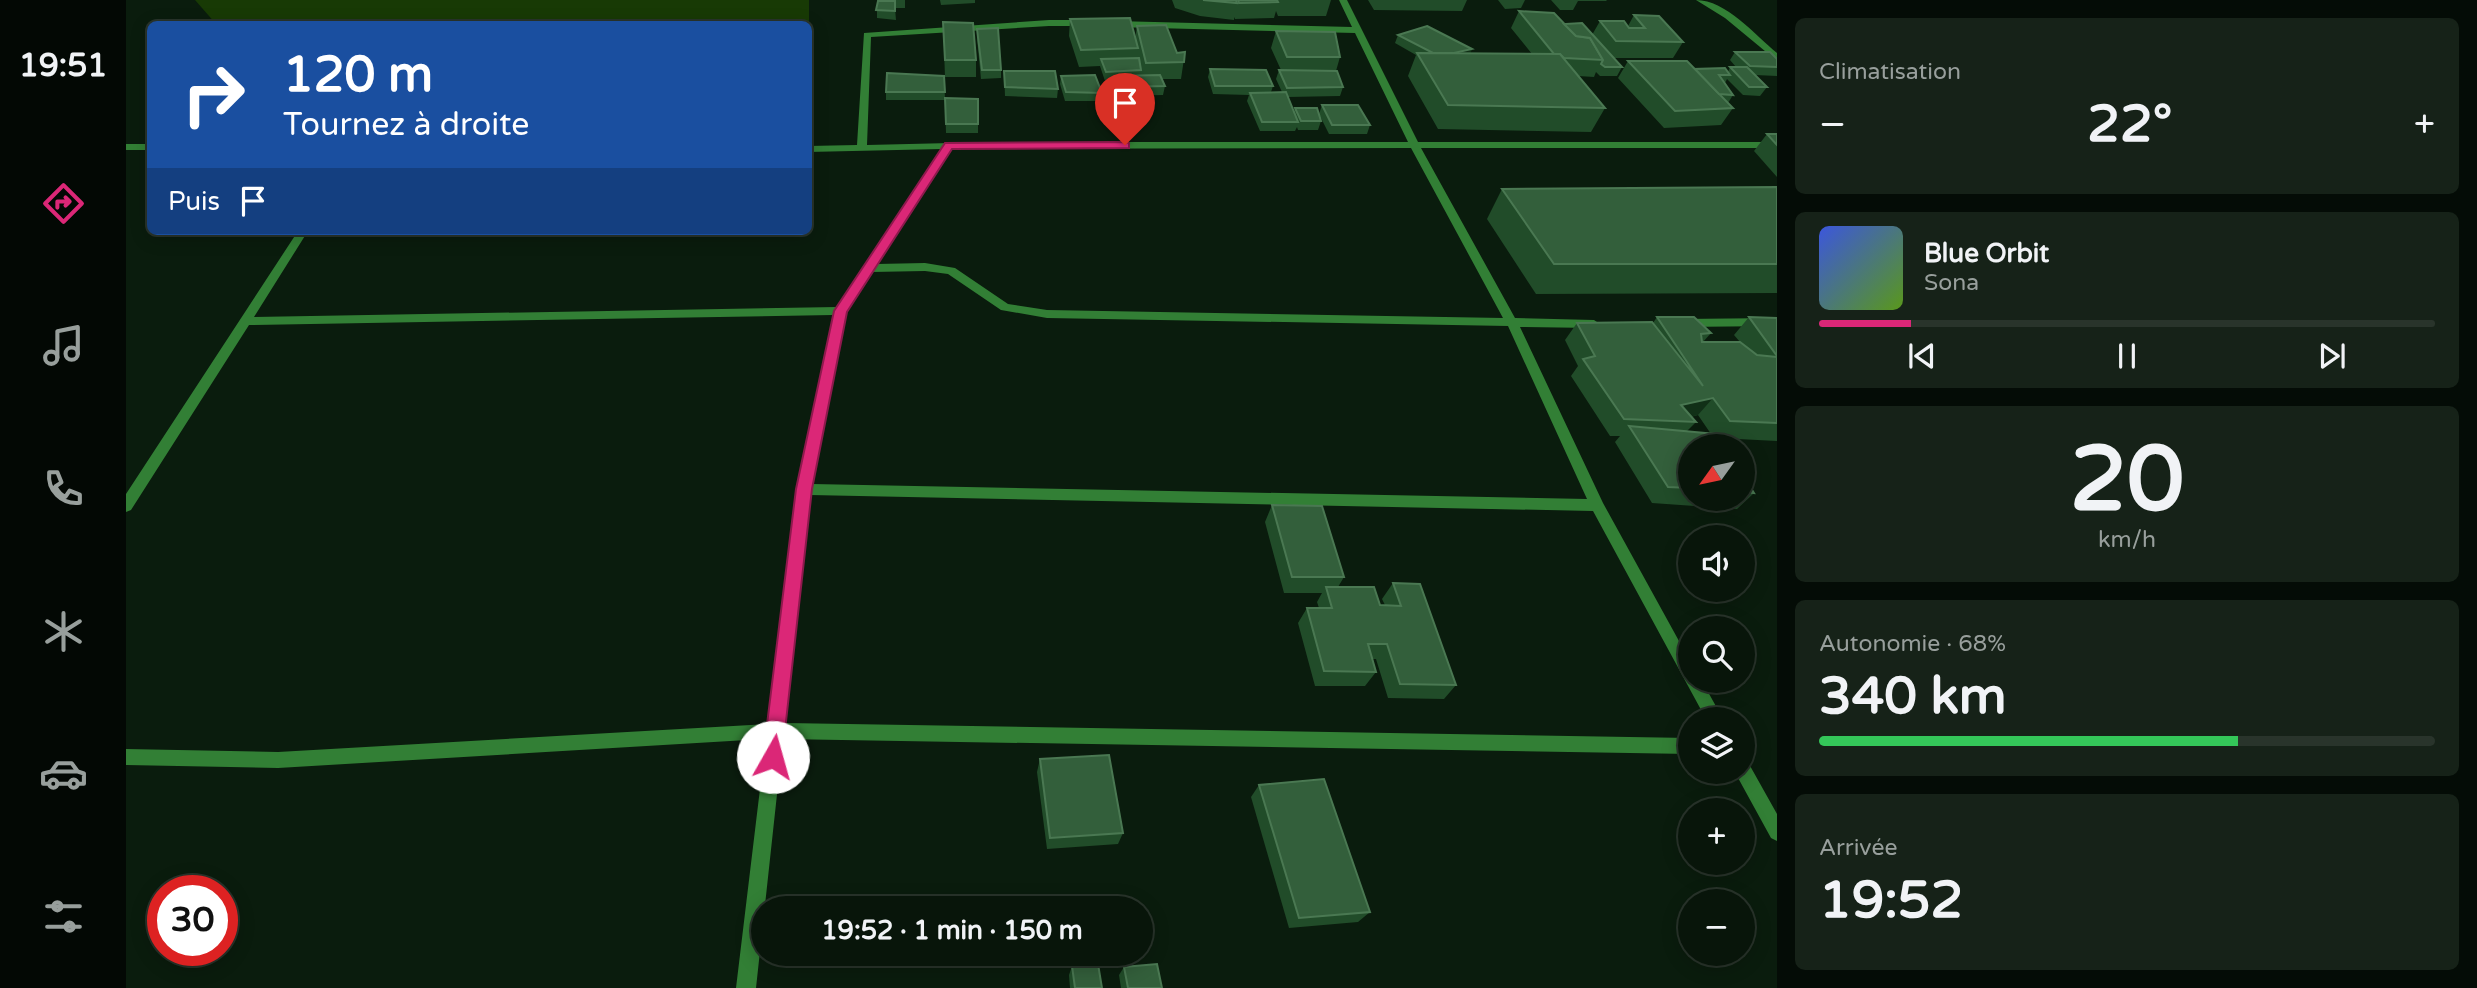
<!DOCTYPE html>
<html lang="fr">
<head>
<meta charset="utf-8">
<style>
  body { margin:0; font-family:"Varela Round",sans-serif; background:#162218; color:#f1f3f6; height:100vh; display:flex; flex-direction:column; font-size:26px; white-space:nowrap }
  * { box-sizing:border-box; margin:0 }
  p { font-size:23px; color:#989f9c }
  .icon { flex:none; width:38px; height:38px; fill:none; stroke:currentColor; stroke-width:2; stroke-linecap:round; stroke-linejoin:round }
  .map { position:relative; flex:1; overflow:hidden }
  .drawer { display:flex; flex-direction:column; gap:18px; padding:18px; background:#040c06; width:700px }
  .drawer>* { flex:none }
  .guide { position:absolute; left:21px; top:21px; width:665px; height:214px; border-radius:10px; box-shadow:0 4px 18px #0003,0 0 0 2px #29342b; background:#1a4fa0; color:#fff; overflow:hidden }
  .needle { width:46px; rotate:237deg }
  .tools { position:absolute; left:1552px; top:434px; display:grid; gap:14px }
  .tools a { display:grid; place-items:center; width:77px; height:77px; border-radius:50%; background:#08150a; box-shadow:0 4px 18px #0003,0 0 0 2px #29342b; font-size:35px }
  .speed { position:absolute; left:21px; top:875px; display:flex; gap:14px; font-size:35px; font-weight:700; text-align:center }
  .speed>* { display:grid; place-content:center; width:91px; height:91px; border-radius:50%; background:#08150a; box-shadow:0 4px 18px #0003,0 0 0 2px #29342b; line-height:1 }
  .speed .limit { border:10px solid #d22; background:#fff; color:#111 }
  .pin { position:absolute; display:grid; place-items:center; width:60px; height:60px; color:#fff; margin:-72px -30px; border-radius:50% 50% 50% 0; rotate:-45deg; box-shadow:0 0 7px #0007 }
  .pin .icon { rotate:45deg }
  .me { position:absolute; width:77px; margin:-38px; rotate:7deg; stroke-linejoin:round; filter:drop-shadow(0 0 5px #0008) }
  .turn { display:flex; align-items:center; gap:24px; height:147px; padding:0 21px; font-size:32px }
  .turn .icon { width:91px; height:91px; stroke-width:2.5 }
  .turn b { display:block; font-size:49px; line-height:60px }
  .then { display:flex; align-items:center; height:66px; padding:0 21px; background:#0003; gap:14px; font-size:26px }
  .big { font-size:52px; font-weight:800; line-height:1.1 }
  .drawer .tile { flex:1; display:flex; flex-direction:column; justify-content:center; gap:10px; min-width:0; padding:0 24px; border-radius:10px; background:#162218 }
  .drawer .dial { align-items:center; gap:0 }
  .dial b { font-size:91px; line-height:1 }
  .song { display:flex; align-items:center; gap:21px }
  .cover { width:84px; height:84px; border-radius:10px; background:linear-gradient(135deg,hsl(230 70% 55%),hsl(90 70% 35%)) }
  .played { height:7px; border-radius:4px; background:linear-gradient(90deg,#db2777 15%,#29342b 15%) }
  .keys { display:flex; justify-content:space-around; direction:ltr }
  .heat { display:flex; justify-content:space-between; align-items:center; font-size:38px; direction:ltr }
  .charge { height:10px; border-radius:5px; background:linear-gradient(90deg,#34c759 68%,#29342b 0) }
  .trip { position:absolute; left:625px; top:896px; width:402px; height:70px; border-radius:35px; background:#08150a; box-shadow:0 4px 18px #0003,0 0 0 2px #29342b; font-weight:800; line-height:70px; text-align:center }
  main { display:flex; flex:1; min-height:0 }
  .dock { display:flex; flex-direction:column; width:126px; justify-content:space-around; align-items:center; background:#030804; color:#989f9c }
  .dock .icon { width:49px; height:49px }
  .dock .on { color:#db2777 }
  .dock b { font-size:32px; color:#f1f3f6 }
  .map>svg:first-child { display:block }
</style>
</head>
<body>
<main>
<nav class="dock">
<b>19:51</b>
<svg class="icon on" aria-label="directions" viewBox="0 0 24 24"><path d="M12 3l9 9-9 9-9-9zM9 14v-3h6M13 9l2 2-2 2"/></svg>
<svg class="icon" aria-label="music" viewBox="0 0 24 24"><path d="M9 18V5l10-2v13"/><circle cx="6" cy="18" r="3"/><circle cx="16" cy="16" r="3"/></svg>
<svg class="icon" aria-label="phone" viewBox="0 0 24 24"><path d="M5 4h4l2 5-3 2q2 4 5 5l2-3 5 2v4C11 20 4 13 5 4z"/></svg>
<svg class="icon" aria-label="climate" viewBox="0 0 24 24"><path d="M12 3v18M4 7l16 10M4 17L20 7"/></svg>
<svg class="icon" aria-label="car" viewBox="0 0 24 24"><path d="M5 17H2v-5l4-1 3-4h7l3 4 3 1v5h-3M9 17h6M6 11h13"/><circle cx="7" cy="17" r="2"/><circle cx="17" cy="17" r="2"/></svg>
<svg class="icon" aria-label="filters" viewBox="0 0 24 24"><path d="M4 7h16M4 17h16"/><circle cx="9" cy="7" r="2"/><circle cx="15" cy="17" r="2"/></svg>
</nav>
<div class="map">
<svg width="1651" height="988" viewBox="0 0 1651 988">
  <rect width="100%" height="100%" fill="#0a1c0d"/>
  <!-- water -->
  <polygon fill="#183a05" points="69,0 683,0 683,63 682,24 90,24"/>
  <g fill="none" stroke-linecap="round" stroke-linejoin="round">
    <!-- minor -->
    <g fill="#327f35" fill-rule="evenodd">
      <path d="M1213,0H1221L1292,142H1651V148H1295L1389,318L1468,320L1474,324L1468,328L1394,327L1477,503L1564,661V681H1576L1597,719H1580L1467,511L684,495L659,723L1564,738V754L657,739L630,988H610L640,739L152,768L0,765V749L152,752L642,724L671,489L707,315L123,325L5,510L0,512V494L172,231H182L128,317L711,307L816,149L682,152V146L731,145L738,33L923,20H962L966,23L962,26H923L745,37L741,145L867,142H1282L1229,33L989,27L985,24L989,21L1226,27ZM1285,148L1377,318L921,310L882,304L829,268L799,263L751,264L826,149ZM799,271L822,274L875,310L921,318L1382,326L1461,499L686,484L720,311L746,272Z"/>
      <path d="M1570,0C1600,0 1629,35 1651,53V61L1599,18Z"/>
      <rect x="0" y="144" width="24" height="6"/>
      <polygon points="1651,318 1651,326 1555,327 1549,323 1555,319"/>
      <polygon points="1617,762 1623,764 1651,814 1651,841 1645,838 1611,776 1609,772 1617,772"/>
    </g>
  </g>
  <!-- wall -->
  <g fill="#214c29" fill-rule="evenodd">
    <polygon points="751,0 779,0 779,8 769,8 770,20 751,18"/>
    <polygon points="814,0 849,0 849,3 815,5"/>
    <polygon points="1046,0 1205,0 1200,16 1152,16 1150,11 1148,18 1109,19 1108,17 1108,20 1074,16 1049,8"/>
    <polygon points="1242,0 1341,0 1336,11 1248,10"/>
    <polygon points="1372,0 1399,0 1395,8 1379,9"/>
    <polygon points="1425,0 1481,0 1480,1 1452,1 1447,10 1434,10"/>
    <polygon points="1393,11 1438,24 1466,35 1474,21 1502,26 1508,15 1557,42 1547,58 1487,58 1496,67 1491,76 1474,76 1470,72 1468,77 1452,76 1479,108 1465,132 1312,129 1282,76 1290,55 1269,43 1272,35 1346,49 1344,53 1406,54 1385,28"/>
    <polygon points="944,19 1009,39 1011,26 1051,53 1059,52 1055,79 1036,79 1039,86 1037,95 995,96 991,84 992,80 979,81 974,66 953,67 943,36"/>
    <polygon points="817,22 850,60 850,77 819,77"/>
    <polygon points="851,29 875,70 875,78 855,79 851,38"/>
    <polygon points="1150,31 1214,57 1210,71 1217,87 1214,96 1162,97 1168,111 1169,108 1195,121 1192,130 1172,130 1171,127 1169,131 1134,131 1121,101 1123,95 1087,94 1082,77 1084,69 1147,86 1145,92 1156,92 1150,79 1153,70 1155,70 1145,48"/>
    <polygon points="1609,52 1651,59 1651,76 1629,75 1641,87 1634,96 1617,95 1601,79 1599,83 1607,95 1602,103 1607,108 1595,125 1538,128 1492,78 1502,61 1569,69 1602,72 1604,67 1610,67 1604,60"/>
    <polygon points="878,71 932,89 931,98 879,96"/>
    <polygon points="818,76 819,98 852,99 852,133 820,133 819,100 760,100 760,92"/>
    <polygon points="935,76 976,93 975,101 939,101 934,84"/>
    <polygon points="1196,105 1244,125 1241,134 1203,134 1193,114"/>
    <polygon points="1641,134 1651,134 1651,177 1628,151"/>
    <polygon points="1651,187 1651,293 1410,294 1361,219 1376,189"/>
    <path d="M1531,317L1585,333L1577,342H1614L1608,335L1623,317L1651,318V441L1592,438L1564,446V499H1617V475L1628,493L1611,509L1526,503L1489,442L1494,436H1484L1445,376L1452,366L1439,340L1451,323H1527ZM1572,415L1585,434L1561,431L1570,422L1565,417Z"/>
    <polygon points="1146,505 1218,577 1212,587 1254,605 1259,605 1256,599 1267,583 1330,685 1318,699 1262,698 1250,659 1246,659 1250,672 1239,686 1189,686 1172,623 1181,608 1193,608 1191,602 1196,593 1158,593 1139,522"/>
    <polygon points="914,759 997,833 992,844 921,849 911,772"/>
    <polygon points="1133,785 1244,912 1232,922 1163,928 1125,797"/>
    <polygon points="946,966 976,988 944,988 943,975"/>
    <polygon points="998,967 1036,988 995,988 993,975"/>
  </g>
  <!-- shaded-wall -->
  <g fill="#113017">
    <polygon points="1346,49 1343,57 1314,57"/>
    <polygon points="1587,398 1572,415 1546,421 1555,405"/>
  </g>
  <!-- building -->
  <g fill="#335f3b" stroke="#4a7852" stroke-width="2">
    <polygon points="1077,0 1110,0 1111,3"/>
    <polygon points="1112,0 1151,0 1152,2 1113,3"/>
    <polygon points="752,1 769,1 769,11 750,10"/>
    <polygon points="1393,11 1428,13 1450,36 1464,38 1477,60 1438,58 1434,54 1428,54"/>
    <polygon points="1508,15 1533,16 1557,42 1490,41 1474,21 1498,21 1503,28 1519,28"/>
    <polygon points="1004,18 1012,48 955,50 944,19"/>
    <polygon points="817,22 847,23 850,60 819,60"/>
    <polygon points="1456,23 1496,67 1479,67 1475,64 1477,60 1464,38 1450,36 1438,24"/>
    <polygon points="1040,25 1051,53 1059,52 1058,62 1020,63 1011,26"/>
    <polygon points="1301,26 1346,49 1328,53 1307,53 1272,35"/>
    <polygon points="872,28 875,70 856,70 851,29"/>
    <polygon points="1150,31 1209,32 1214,57 1161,57"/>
    <polygon points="1609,52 1644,52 1651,59 1651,67 1624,66"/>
    <polygon points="1291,53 1434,54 1479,108 1322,105"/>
    <polygon points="1013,58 1015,70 980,72 975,59"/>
    <polygon points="1502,61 1561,61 1607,108 1549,111"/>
    <polygon points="1604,67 1621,67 1641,87 1623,87"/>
    <polygon points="1599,68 1604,75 1593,75 1607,95 1593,94 1569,69"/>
    <polygon points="1084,69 1140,70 1147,86 1089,86"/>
    <polygon points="1153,70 1211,71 1217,87 1161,88"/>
    <polygon points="878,71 929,71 932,89 879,87"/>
    <polygon points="761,73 818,76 819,92 760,92"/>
    <polygon points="969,75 976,93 940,92 935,76"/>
    <polygon points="1034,75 1039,86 996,87 992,76"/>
    <polygon points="1160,92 1172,122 1136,122 1124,93"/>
    <polygon points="819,98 852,99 852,124 820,124"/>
    <polygon points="1196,105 1232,105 1244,125 1206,125"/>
    <polygon points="1169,108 1191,108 1195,121 1175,121"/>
    <polygon points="1641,134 1651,134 1651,145"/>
    <polygon points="1651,187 1651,264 1428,264 1376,189"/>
    <polygon points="1531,317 1568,317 1585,333 1575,334 1576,342 1614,342 1631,355 1651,357 1651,423 1604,421 1587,398 1555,405 1570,422 1498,419 1457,359 1469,356 1451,323 1526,322 1577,386"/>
    <polygon points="1623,317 1651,318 1651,356"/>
    <polygon points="1503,426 1590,434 1598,446 1564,446 1564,488 1542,487"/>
    <polygon points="1617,475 1628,493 1617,492"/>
    <polygon points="1146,505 1196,506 1218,577 1166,577"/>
    <polygon points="1267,583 1294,584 1330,685 1274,684 1261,644 1242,644 1250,672 1198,671 1181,608 1206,608 1200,587 1248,587 1254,605 1275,606"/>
    <polygon points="983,755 997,833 924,838 914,759"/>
    <polygon points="1198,779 1244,912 1173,918 1133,785"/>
    <polygon points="972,964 976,988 949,988 946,966"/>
    <polygon points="1031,964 1036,988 1002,988 998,967"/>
  </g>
  <!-- route -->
  <polygon fill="#db2777" stroke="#8e194d" stroke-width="2" points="999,142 1003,143 1003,148 826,149 721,312 686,489 656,757 654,763 647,766 640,763 637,757 670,489 708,311 819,143"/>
</svg>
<div class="tools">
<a><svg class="needle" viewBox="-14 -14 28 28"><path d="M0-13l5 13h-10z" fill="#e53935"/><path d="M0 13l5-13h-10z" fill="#989f9c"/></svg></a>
<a><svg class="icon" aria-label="sound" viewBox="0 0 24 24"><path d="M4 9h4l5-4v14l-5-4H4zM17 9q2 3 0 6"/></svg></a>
<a><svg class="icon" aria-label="search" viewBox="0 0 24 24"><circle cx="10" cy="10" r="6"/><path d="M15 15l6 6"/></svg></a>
<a><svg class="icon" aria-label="layers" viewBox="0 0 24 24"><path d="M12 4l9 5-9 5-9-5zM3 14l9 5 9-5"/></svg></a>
<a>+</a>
<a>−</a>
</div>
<div class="speed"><div class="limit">30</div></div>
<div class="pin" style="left:999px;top:145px;background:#d93025"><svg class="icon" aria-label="arrive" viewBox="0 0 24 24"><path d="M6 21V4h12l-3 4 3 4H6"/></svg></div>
<svg class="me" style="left:647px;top:757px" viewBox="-20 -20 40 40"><circle r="19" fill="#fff"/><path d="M0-13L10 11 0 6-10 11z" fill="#db2777"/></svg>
<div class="trip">19:52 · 1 min · 150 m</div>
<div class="guide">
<div class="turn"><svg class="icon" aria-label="right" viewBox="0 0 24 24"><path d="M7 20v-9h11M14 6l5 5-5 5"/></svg><div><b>120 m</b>Tournez à droite</div></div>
<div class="then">Puis<svg class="icon" aria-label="arrive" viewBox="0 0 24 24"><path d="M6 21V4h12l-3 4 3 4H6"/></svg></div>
</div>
</div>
<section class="drawer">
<div class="tile"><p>Climatisation</p>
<div class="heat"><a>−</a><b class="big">22°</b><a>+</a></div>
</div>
<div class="tile">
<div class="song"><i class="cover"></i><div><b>Blue Orbit</b><p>Sona</p></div></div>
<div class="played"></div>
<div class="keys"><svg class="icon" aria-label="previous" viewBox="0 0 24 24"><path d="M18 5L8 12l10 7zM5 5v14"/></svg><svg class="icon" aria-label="pause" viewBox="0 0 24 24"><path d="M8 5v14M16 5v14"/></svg><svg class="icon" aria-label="next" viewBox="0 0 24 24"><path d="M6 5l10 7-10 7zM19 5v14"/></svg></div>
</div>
<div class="tile dial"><b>20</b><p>km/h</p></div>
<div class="tile"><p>Autonomie · 68%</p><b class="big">340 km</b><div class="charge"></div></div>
<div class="tile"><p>Arrivée</p><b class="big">19:52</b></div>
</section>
</main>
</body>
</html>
